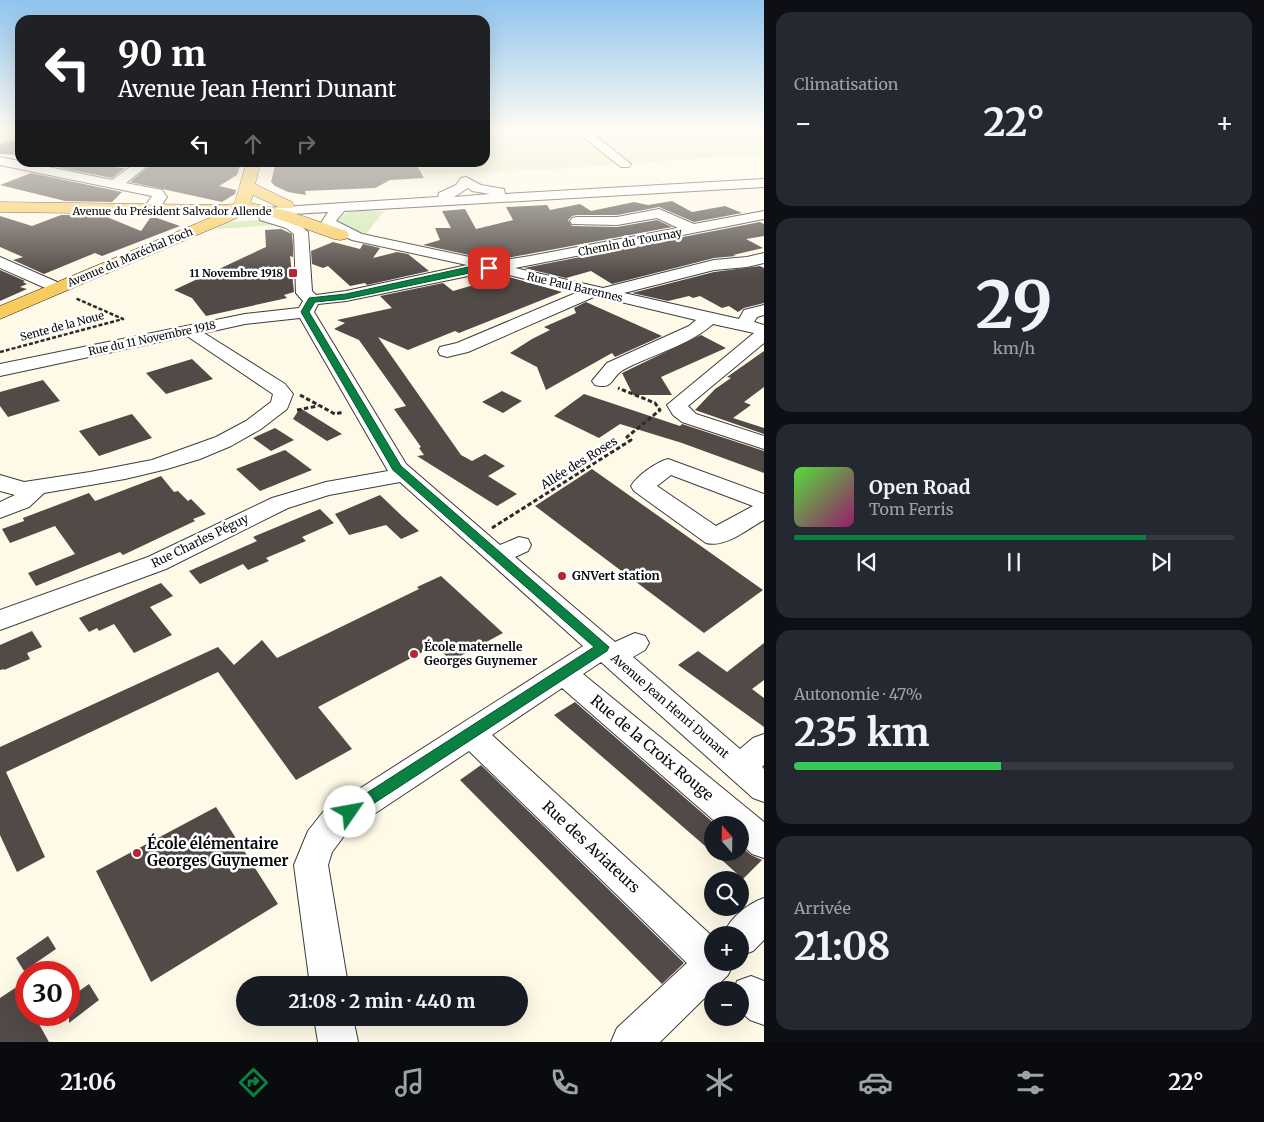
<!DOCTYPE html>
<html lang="fr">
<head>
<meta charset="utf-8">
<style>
  body { margin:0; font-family:Merriweather,serif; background:#242831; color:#f1f3f6; height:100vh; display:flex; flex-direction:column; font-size:19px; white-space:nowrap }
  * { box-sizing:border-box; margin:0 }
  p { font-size:16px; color:#9ea1a6 }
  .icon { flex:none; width:28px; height:28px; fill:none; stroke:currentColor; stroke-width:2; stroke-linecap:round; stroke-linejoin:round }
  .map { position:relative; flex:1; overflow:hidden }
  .side { display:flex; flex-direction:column; gap:12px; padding:12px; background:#0d0f14; width:500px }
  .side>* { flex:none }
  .hud { position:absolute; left:15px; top:15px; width:475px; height:152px; border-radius:15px; box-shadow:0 5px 20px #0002; background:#202124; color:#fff; overflow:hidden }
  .needle { width:32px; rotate:340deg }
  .controls { position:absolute; left:704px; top:816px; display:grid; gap:10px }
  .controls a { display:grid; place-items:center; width:45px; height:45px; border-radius:50%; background:#171b24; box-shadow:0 5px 20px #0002; font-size:25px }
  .speed { position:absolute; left:15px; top:961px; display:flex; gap:10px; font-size:25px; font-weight:700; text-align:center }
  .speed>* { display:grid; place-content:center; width:65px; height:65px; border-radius:50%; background:#171b24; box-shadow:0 5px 20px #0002; line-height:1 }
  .speed .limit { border:8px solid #d22; background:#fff; color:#111 }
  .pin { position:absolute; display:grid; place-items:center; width:42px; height:42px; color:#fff; margin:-21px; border-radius:10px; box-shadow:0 2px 8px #0006 }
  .me { position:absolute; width:55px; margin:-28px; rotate:57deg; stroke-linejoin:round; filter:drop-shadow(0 0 4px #0008) }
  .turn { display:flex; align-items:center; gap:18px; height:105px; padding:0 20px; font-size:22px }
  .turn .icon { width:65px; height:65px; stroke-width:2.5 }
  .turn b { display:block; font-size:35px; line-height:42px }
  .lanes { display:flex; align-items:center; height:48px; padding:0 20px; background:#0003; justify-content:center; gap:25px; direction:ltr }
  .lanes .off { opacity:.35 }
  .big { font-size:38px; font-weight:700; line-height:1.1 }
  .side .card { flex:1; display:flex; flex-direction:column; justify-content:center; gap:8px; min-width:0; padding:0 18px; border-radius:15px; background:#242831 }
  .side .dial { align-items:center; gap:0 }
  .dial b { font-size:65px; line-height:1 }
  .song { display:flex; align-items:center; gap:15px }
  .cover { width:60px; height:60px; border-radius:8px; background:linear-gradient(135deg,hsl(110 70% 55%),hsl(320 70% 35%)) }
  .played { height:5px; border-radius:2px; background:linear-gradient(90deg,#0b8043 80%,#363941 80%) }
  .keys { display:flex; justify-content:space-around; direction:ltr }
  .heat { display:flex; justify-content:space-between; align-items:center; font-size:28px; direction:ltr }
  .charge { height:8px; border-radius:4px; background:linear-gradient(90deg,#34c759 47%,#363941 0) }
  .trip { position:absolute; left:236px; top:976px; width:292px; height:50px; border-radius:25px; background:#171b24; box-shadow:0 5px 20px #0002; font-weight:700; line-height:50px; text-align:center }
  .tabs { display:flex; height:80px; justify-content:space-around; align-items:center; background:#090b0e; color:#9ea1a6 }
  .tabs .icon { width:35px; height:35px }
  .tabs .current { color:#0b8043 }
  .tabs b { font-size:22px; color:#f1f3f6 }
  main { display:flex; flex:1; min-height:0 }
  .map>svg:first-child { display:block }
</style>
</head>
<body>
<main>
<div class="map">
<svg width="764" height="1042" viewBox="0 0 764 1042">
  <rect width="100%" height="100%" fill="#fff9e7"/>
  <!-- green -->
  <g fill="#d0e7b2">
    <path d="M384,211L366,234L346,227L338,220C345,207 371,212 384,211Z"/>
    <polygon points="258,220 280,225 215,229 229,222"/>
  </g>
  <!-- pitch -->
  <polygon fill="#e2efc4" points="485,130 764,130 764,156 758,154 542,170 429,174 418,172 411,163 485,162"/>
  <!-- building -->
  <g fill="#524a46">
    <polygon points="20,139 20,155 0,154 0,144"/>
    <polygon points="56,162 62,162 125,168 112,178 51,166"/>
    <polygon points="154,162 241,162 237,175 219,186 236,190 235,194 222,202 130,182"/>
    <polygon points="276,162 415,162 424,178 390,180 375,188 305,191 306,195 288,192 275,186 271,182"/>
    <polygon points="31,173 122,192 112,202 65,201 0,185"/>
    <polygon points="672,201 692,212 725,206 742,213 694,222 659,207 617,215 577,215 572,216 568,220 572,226 617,227 657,220 672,227 502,259 486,250 469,255 423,245 440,240 435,228 451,228 442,211 465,209 476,229 513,220 506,207 547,205 550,210 580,204 591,211 634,202 648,205"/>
    <polygon points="61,215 102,215 141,231 150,218 157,218 180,226 102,256 95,253 44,274 13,260 23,257 0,247 0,216 32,226"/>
    <polygon points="760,222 764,224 764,236 746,239 763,248 733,255 736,256 714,258 612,284 591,271 566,278 524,268"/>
    <polygon points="281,229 292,234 293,246 293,257 290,256 294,292 284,295 287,298 206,316 192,298 174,290 266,247 265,230"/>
    <polygon points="333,242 360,249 363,244 380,248 373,258 397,252 408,254 429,271 367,285 365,283 350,286 328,266 323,268 312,264 311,251"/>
    <polygon points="760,266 764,268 764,303 744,308 738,312 729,306 722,308 700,296 693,298 689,296 668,301 632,293 714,272"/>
    <polygon points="0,270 25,281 23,282 27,284 20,287 27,289 0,301"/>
    <polygon points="505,276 562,292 459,333 455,331 408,350 378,337 461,455 472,461 485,454 505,466 488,476 517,494 497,506 417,456 424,455 419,448 421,447 394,409 406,406 359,340 334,329 345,323 337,320 392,308 380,296 443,283 453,291"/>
    <polygon points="586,302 662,336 615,357 612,353 546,390 537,367 510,353 532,339 550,330 544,327 576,313 574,308"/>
    <polygon points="701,335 726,348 661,377 672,395 633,395 622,373"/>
    <polygon points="764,351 764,387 744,402 751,405 733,418 764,428 764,434 695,410 715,389 731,378 727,377"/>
    <polygon points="192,359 213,379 166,394 146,373"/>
    <polygon points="43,380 60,401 8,417 0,406 0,392"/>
    <polygon points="502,391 522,401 503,413 482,402"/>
    <polygon points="584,394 680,426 682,424 764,451 764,473 682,443 620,424 599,438 554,416"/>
    <polygon points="300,408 342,434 327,441 293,419"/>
    <polygon points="132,414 152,438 99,456 79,431"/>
    <polygon points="275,428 294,440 271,451 253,438"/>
    <polygon points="285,450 312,470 260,491 236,469"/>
    <polygon points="592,469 763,590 704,633 535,506"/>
    <polygon points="161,476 174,492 178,491 188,501 191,499 206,514 193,519 195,521 123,555 120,552 36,586 28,573 75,554 55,526 10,543 2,529 24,521 23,518 89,493 95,501"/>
    <polygon points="380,495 402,516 419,531 401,539 386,525 349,535 335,514"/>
    <polygon points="320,509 334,523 302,537 306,541 266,558 269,561 248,570 243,564 200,584 189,571 257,541 253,537"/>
    <polygon points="441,576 503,633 451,661 436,645 318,707 352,749 296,780 218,672 6,772 45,857 17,872 0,835 0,747 218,647 234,665 262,640 277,658 419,589 417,587"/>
    <polygon points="161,583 173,596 150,607 172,635 134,653 114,624 99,631 97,628 89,632 79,618"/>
    <polygon points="32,631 42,647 27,653 30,659 4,670 4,669 0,670 0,645"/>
    <polygon points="764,643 764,680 752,689 764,698 764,727 678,665 698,651 727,672"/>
    <polygon points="575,702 716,825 712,825 712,852 554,715"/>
    <polygon points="481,765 684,963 662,984 460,780"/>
    <polygon points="216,807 278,904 151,982 96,871"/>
    <polygon points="740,846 751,855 762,860 743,879 713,852 740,852"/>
    <polygon points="48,936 56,949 24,971 16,958"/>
    <polygon points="89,984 99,1000 69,1023 69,998"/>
    <polygon points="18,986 26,1000 26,1015 34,1015 49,1042 0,1042 0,998"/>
  </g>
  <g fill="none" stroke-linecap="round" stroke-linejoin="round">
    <defs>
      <g id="minor">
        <polygon points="574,130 588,130 631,164 629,167 621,167"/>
        <path d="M0,157L112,180L137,162H152L126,183L162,190L167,197C161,206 155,218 143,215L141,212L152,196L0,165Z"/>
        <path d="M466,177L481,185L504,189L505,194L764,179V187L344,211L336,221L362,234L493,262L530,256L678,228L657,218L617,225L572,224L570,221L572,218L577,217H617L659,209L694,224L764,211V219L515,268L603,288L714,260L747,257L764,253V263L747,267L714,270L624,293L739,319L744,310L764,305V315L757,317L754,322L764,325V343L688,406L696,414L764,436V449L682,422L673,415L667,405L754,333L713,324C688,346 653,354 623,370C611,377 614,390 595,385L592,381L607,363L689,326L696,320L596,296L468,352L447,357L440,355L438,351L440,347L457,343L578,292L493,271L346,301L318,304L314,312L406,464L500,545L519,537L528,539L531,545L528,551L515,557L615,642L635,633L645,636L649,643L645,650L633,657L740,749L753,738L764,734V765L762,767L764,769V802L753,798L601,662L583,674L764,822V858L752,854L740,843V825H719L562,688L492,735L712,936V962H734L728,975L660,1042H611L617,1028L687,963L469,751L347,832L332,852L328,865L348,985H310L294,865L308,831L323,812L583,646L400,482L329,495L288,508L166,569L0,630V610L148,557L272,498L326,482L388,471L300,318L245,324L204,333L285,384L293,394L287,409L261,429L231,446L200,459L167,469L125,479L44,493L29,507L0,518V502L15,495L0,491V475L24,482L90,472L152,460L216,437L246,421L271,402L273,394L187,336L0,376V364L245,314L299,308L303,301L296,293L294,234L286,228L260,220L259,216L249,215L247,212L249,209L438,197L439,193L456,185L461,178ZM468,188L472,191L490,194L454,197ZM328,212L321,223L323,226L352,240L467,265L346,291L316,295L312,291L308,232L296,222L274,215Z"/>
        <polygon points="0,257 64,285 66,288 64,291 52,291 0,268"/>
        <path d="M668,459L764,494V520C747,529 726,548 706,543L634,491L631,486C638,475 655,463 668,459ZM671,475L753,506L716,526L657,486Z"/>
        <path d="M764,898V940L753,951L740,956V935H723C730,918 747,904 764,898Z"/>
        <polygon points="751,976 764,981 764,1025 750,1020 740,1011 740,990 734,990 737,981"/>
        <polygon points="314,1018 353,1018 358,1042 318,1042"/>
      </g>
      <g id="major">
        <polygon points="15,130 20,130 20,137 0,142 0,134"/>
        <polygon points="247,162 261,162 255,184 292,202 294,205 292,208 280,208 253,195 250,203 288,211 346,231 349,235 346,239 340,240 334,239 267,215 238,213 239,215 237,218 0,319 0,306 217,215 0,212 0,202 222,205 234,204"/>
      </g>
    </defs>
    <!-- minor casing -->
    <use href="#minor" stroke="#3d3d3d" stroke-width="2"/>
    <!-- major casing -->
    <use href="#major" stroke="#1b1b1b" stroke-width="1"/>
    <!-- path-far1 -->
    <polyline stroke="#2c2c2c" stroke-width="2.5" stroke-dasharray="4 2" stroke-linecap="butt" points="0,352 123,319 75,298"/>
    <!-- path -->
    <g stroke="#2c2c2c" stroke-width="3" stroke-dasharray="4.5 2.5" stroke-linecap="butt">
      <polyline points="300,395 335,414 344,412"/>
      <polyline points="297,410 318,406"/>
      <polyline points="492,528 631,440 627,437 660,410 655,403 618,388"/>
    </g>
    <!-- minor -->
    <use href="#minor" fill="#fff" fill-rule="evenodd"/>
    <!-- major -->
    <use href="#major" fill="#f7cb5e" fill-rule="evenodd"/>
  </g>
  <!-- sky -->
  <linearGradient id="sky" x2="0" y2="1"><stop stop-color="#90c4ed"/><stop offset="0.47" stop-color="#fffcf4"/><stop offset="1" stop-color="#fffcf4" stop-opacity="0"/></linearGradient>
  <rect width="764" height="276" fill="url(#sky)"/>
  <!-- route -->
  <polygon fill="#0b8043" stroke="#07532c" points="473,266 489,265 493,268 346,299 315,302 309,312 401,466 609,647 607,651 350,819 345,817 343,812 345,807 594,647 393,470 301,312 309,298 346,294"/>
  <!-- markers -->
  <g fill="#b72532" stroke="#fff" stroke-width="2">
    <rect x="288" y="268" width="10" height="10" rx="2.5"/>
    <circle cx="562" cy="576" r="5"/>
    <circle cx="414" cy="654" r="5"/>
    <circle cx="137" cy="853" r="5"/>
  </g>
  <g text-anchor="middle" stroke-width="5" stroke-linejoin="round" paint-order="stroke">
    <!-- far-street labels -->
    <g font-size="11" fill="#0a0a0a" stroke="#fff">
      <text x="172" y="215">Avenue du Président Salvador Allende</text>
      <text transform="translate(630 242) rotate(-11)" y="4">Chemin du Tournay</text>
      <text transform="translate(130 257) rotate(-23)" y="4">Avenue du Maréchal Foch</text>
      <text transform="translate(575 287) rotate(13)" y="4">Rue Paul Barennes</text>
      <text transform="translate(62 326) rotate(-15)" y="4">Sente de la Noue</text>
      <text transform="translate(152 338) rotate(-12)" y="4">Rue du 11 Novembre 1918</text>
    </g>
    <!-- far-poi labels -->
    <g font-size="11" font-weight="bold" fill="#0a0a0a" stroke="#fff" text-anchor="end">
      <text x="283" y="277">11 Novembre 1918</text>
    </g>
    <!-- street labels -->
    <g font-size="12" fill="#0a0a0a" stroke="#fff">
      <text transform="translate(579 463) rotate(-32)" y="4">Allée des Roses</text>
      <text transform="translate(200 541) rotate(-26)" y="4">Rue Charles Péguy</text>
      <text transform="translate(670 706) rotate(41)" y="4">Avenue Jean Henri Dunant</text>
    </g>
    <!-- poi labels -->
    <g font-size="12" font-weight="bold" fill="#0a0a0a" stroke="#fff" text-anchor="start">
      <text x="572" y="580">GNVert station</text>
      <text x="424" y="651">École maternelle<tspan x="424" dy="14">Georges Guynemer</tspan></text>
    </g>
    <!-- near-street labels -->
    <g font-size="15" fill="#0a0a0a" stroke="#fff">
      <text transform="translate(652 748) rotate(40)" y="5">Rue de la Croix Rouge</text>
      <text transform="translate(591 847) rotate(43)" y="5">Rue des Aviateurs</text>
    </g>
    <!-- near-poi labels -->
    <g font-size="15" font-weight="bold" fill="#0a0a0a" stroke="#fff" text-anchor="start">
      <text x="147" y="849">École élémentaire<tspan x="147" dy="17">Georges Guynemer</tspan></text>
    </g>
  </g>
</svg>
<div class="controls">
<a><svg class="needle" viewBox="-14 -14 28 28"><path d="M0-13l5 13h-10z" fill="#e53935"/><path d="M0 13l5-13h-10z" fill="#9ea1a6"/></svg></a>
<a><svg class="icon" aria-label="search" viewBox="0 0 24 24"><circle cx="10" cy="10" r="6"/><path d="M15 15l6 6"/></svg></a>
<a>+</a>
<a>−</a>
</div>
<div class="speed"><div class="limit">30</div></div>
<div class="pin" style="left:489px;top:268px;background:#d93025"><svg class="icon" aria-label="arrive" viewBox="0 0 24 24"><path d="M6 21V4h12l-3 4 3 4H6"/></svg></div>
<svg class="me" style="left:350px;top:812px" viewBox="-20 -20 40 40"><circle r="19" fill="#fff"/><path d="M0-13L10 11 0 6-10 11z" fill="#0b8043"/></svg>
<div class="trip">21:08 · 2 min · 440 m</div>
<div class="hud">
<div class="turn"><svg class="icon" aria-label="left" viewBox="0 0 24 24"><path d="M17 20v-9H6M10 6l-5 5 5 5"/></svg><div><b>90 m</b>Avenue Jean Henri Dunant</div></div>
<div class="lanes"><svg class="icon" aria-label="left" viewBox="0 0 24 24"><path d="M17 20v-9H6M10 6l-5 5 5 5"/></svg><svg class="icon off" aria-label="ahead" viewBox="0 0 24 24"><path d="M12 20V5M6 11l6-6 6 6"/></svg><svg class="icon off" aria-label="right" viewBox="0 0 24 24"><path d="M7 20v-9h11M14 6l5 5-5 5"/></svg></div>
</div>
</div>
<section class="side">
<div class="card"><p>Climatisation</p>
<div class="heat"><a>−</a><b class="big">22°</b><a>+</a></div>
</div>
<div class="card dial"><b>29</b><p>km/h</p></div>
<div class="card">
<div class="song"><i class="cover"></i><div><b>Open Road</b><p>Tom Ferris</p></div></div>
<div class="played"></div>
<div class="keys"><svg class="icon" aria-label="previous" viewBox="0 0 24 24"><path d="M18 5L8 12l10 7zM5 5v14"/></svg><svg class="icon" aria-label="pause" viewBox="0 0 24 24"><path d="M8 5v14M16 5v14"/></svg><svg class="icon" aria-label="next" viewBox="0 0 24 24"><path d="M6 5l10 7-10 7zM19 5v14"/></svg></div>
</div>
<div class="card"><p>Autonomie · 47%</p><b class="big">235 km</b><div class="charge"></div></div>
<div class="card"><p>Arrivée</p><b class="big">21:08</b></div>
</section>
</main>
<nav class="tabs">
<b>21:06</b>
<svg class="icon current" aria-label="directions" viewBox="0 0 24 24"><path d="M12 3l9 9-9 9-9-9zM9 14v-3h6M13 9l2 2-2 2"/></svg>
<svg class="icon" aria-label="music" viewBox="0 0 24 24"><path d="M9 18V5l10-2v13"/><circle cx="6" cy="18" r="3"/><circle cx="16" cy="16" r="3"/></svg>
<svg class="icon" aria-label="phone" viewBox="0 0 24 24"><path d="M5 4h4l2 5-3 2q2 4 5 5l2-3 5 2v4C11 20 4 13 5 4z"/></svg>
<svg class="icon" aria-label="climate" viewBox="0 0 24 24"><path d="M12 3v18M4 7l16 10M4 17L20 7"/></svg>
<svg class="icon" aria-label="car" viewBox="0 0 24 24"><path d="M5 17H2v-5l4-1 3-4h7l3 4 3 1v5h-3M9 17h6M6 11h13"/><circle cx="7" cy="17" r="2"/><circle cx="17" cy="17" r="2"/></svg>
<svg class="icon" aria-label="filters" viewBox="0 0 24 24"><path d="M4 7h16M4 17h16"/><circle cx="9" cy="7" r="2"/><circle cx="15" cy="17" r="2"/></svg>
<b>22°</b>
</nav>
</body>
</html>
